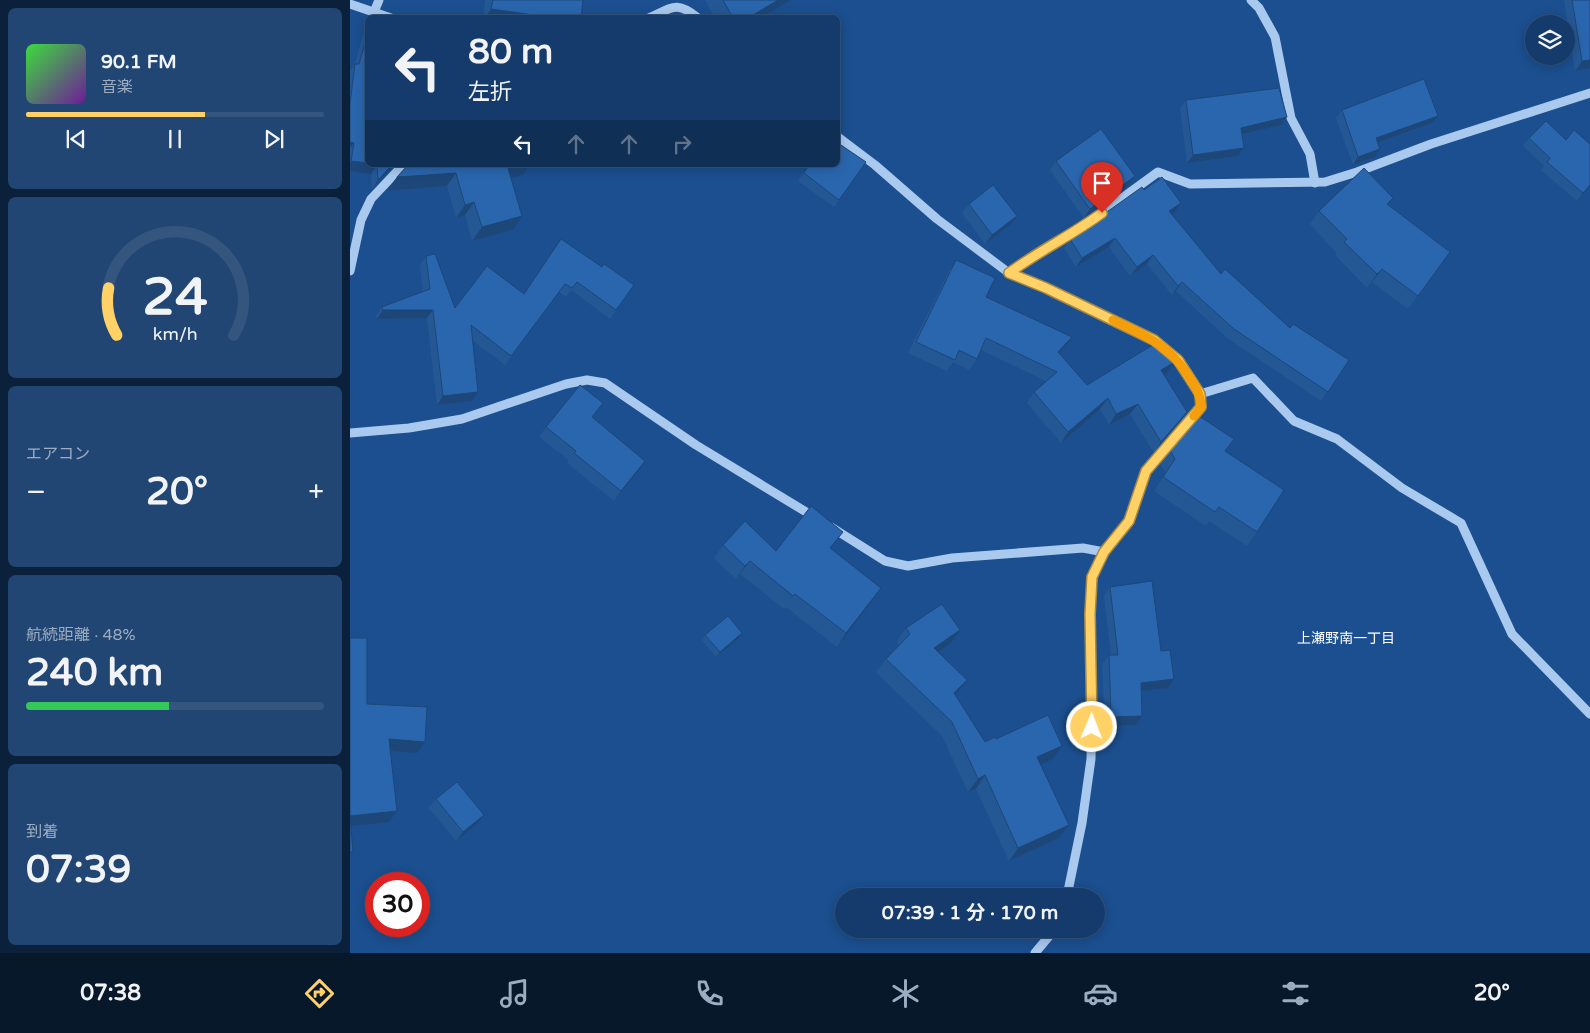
<!DOCTYPE html>
<html lang="ja">
<head>
<meta charset="utf-8">
<style>
  body { margin:0; font-family:"Varela Round","Noto Sans JP",sans-serif; background:#214673; color:#f1f3f6; height:100vh; display:flex; flex-direction:column; font-size:19px; white-space:nowrap }
  * { box-sizing:border-box; margin:0 }
  p { font-size:16px; color:#9dadc1 }
  .icon { flex:none; width:28px; height:28px; fill:none; stroke:currentColor; stroke-width:2; stroke-linecap:round; stroke-linejoin:round }
  .map { position:relative; flex:1; overflow:hidden }
  .panel { display:flex; flex-direction:column; gap:8px; padding:8px; background:#0b203b; width:350px }
  .panel>* { flex:none }
  .guide { position:absolute; left:15px; top:15px; width:475px; height:152px; border-radius:8px; box-shadow:0 2px 12px #0003,0 0 0 1px #33557e; background:#143b6b; color:#f1f3f6; overflow:hidden }
  .buttons { position:absolute; left:1175px; top:15px; display:grid; gap:10px }
  .buttons a { display:grid; place-items:center; width:50px; height:50px; border-radius:50%; background:#143b6b; box-shadow:0 2px 12px #0003,0 0 0 1px #33557e; font-size:25px }
  .speed { position:absolute; left:15px; top:872px; display:flex; gap:10px; font-size:25px; font-weight:700; text-align:center }
  .speed>* { display:grid; place-content:center; width:65px; height:65px; border-radius:50%; background:#143b6b; box-shadow:0 2px 12px #0003,0 0 0 1px #33557e; line-height:1 }
  .speed .limit { border:8px solid #d22; background:#fff; color:#111 }
  .pin { position:absolute; display:grid; place-items:center; width:42px; height:42px; color:#fff; margin:-51px -21px; border-radius:50% 50% 50% 0; rotate:-45deg; box-shadow:0 0 5px #0007 }
  .pin .icon { rotate:45deg }
  .me { position:absolute; width:55px; margin:-28px; rotate:1deg; stroke-linejoin:round; filter:drop-shadow(0 0 4px #0008) }
  .turn { display:flex; align-items:center; gap:18px; height:105px; padding:0 20px; font-size:22px }
  .turn .icon { width:65px; height:65px; stroke-width:2.5 }
  .turn b { display:block; font-size:35px; line-height:42px }
  .lanes { display:flex; align-items:center; height:48px; padding:0 20px; background:#0003; justify-content:center; gap:25px; direction:ltr }
  .lanes .off { opacity:.35 }
  .big { font-size:38px; font-weight:700; line-height:1.1 }
  .panel .card { flex:1; display:flex; flex-direction:column; justify-content:center; gap:8px; min-width:0; padding:0 18px; border-radius:8px; background:#214673 }
  .panel .dial { align-items:center; gap:0 }
  .dial svg { height:130px; overflow:visible; fill:none; stroke:#33557e; stroke-width:7; stroke-linecap:round; text-anchor:middle }
  .dial text { fill:#f1f3f6; stroke:none }
  .song { display:flex; align-items:center; gap:15px }
  .cover { width:60px; height:60px; border-radius:8px; background:linear-gradient(135deg,hsl(120 70% 55%),hsl(280 70% 35%)) }
  .played { height:5px; border-radius:2px; background:linear-gradient(90deg,#ffd166 60%,#33557e 60%) }
  .keys { display:flex; justify-content:space-around; direction:ltr }
  .heat { display:flex; justify-content:space-between; align-items:center; font-size:28px; direction:ltr }
  .charge { height:8px; border-radius:4px; background:linear-gradient(90deg,#34c759 48%,#33557e 0) }
  .trip { position:absolute; left:485px; top:888px; width:270px; height:50px; border-radius:25px; background:#143b6b; box-shadow:0 2px 12px #0003,0 0 0 1px #33557e; font-weight:700; line-height:50px; text-align:center }
  .menu { display:flex; height:80px; justify-content:space-around; align-items:center; background:#08182b; color:#9dadc1 }
  .menu .icon { width:35px; height:35px }
  .menu .selected { color:#ffd166 }
  .menu b { font-size:22px; color:#f1f3f6 }
  main { display:flex; flex:1; min-height:0 }
  .map>svg:first-child { display:block }
</style>
</head>
<body>
<main>
<section class="panel">
<div class="card">
<div class="song"><i class="cover"></i><div><b>90.1 FM</b><p>音楽</p></div></div>
<div class="played"></div>
<div class="keys"><svg class="icon" aria-label="previous" viewBox="0 0 24 24"><path d="M18 5L8 12l10 7zM5 5v14"/></svg><svg class="icon" aria-label="pause" viewBox="0 0 24 24"><path d="M8 5v14M16 5v14"/></svg><svg class="icon" aria-label="next" viewBox="0 0 24 24"><path d="M6 5l10 7-10 7zM19 5v14"/></svg></div>
</div>
<div class="card dial"><svg viewBox="0 0 100 80">
<path d="M14 69A42 42 0 1 1 86 69"/>
<path d="M14 69A42 42 0 0 1 9 40" stroke="#ffd166"/>
<text x="50" y="56" font-size="32" font-weight="700">24</text>
<text x="50" y="72" font-size="11">km/h</text>
</svg></div>
<div class="card"><p>エアコン</p>
<div class="heat"><a>−</a><b class="big">20°</b><a>+</a></div>
</div>
<div class="card"><p>航続距離 · 48%</p><b class="big">240 km</b><div class="charge"></div></div>
<div class="card"><p>到着</p><b class="big">07:39</b></div>
</section>
<div class="map">
<svg width="1240" height="953" viewBox="0 0 1240 953">
  <rect width="100%" height="100%" fill="#1b4f8f"/>
  <g fill="none" stroke-linecap="round" stroke-linejoin="round">
    <!-- minor -->
    <g stroke="#a9c9ee" stroke-width="9">
      <polyline points="901,0 909,8 925,37 941,118 960,154 965,183"/>
      <polyline points="0,4 41,18"/>
      <polyline points="24,12 29,0"/>
      <path d="M299,18C322,8 326,0 348,18"/>
      <polyline points="488,137 525,165 587,219 659,273 696,288 804,340 828,360 850,394 851,407 796,471 779,521 754,552 742,577 740,614 742,696 741,759 732,823 717,896"/>
      <polyline points="0,271 11,220 21,199 53,165"/>
      <polyline points="659,273 681,257 738,223 808,172 840,184 975,182 1007,172 1081,144 1240,93"/>
      <polyline points="850,394 903,378 944,421 987,439 1052,488 1111,523 1162,634 1240,714"/>
      <polyline points="0,433 59,428 112,419 216,384 237,380 255,383 346,445 466,518"/>
      <polyline points="481,527 535,561 558,566 602,558 733,548 754,552"/>
      <polyline points="685,953 705,929"/>
    </g>
  </g>
  <!-- wall -->
  <g fill="#245895">
    <polygon points="135,0 233,0 231,18 133,18"/>
    <polygon points="355,0 441,0 411,18 365,18"/>
    <polygon points="1214,0 1240,0 1240,68 1225,71"/>
    <polygon points="18,23 18,165 44,165 22,189 21,174 0,171 0,71 5,64 15,27"/>
    <polygon points="836,100 931,125 892,135 894,148 888,156 837,163 830,108"/>
    <polygon points="992,110 1082,123 1028,143 1025,157 1003,165 986,118"/>
    <polygon points="1179,138 1240,186 1227,201 1191,170 1194,166 1173,146"/>
    <polygon points="706,161 785,176 778,186 734,218 700,170"/>
    <polygon points="516,162 484,207 448,181 457,168 452,165 488,165"/>
    <polygon points="58,165 173,175 161,178 172,216 163,230 122,241 115,215 106,218 97,186 37,191 47,177"/>
    <polygon points="794,190 831,203 825,212 821,214 871,274 940,328 999,360 971,401 877,338 826,291 822,295 797,264 780,276 759,247 726,267 714,248 720,239 744,224 747,219"/>
    <polygon points="619,204 660,225 635,244 612,213"/>
    <polygon points="1038,205 1100,252 1058,309 1022,282 1017,288 985,255 987,253 960,224 969,211"/>
    <polygon points="76,256 105,308 174,293 252,267 284,285 260,319 221,290 216,297 209,292 155,365 122,340 128,392 122,401 87,405 77,318 27,319 26,316 32,307 73,292 70,265"/>
    <polygon points="606,260 636,297 714,348 709,353 737,385 825,362 817,373 814,375 837,412 830,422 804,453 780,414 759,425 750,409 711,443 677,403 684,392 696,381 631,350 627,359 619,370 603,362 597,371 558,353 599,271"/>
    <polygon points="243,418 289,470 264,501 217,463 219,460 189,437 196,427"/>
    <polygon points="820,450 875,451 907,532 897,546 859,521 856,526 804,491 816,473 810,464"/>
    <polygon points="373,545 426,551 481,548 522,601 487,647 436,607 434,609 390,574 386,579 364,558"/>
    <polygon points="760,587 811,651 818,688 791,691 786,725 755,726 752,664 759,655 761,655 754,596"/>
    <polygon points="556,628 601,643 588,652 617,680 605,695 635,742 646,739 712,746 703,759 691,764 709,838 659,861 626,789 618,792 592,736 526,672 536,659 549,645 547,641"/>
    <polygon points="392,633 389,638 366,657 352,640 355,635"/>
    <polygon points="86,799 127,824 106,841 79,808"/>
  </g>
  <!-- shaded-wall -->
  <g fill="#1d4779">
    <polygon points="428,0 441,0 411,18 398,18"/>
    <polygon points="141,9 205,18 135,18"/>
    <polygon points="1240,60 1240,68 1225,71 1232,61"/>
    <polygon points="1088,116 1082,123 1021,145 1026,138"/>
    <polygon points="937,117 931,125 885,136 891,128"/>
    <polygon points="0,142 4,143 0,148"/>
    <polygon points="894,148 888,156 837,163 843,155"/>
    <polygon points="1030,149 1025,157 1003,165 1008,157"/>
    <polygon points="1,161 18,163 18,165 27,165 21,174 0,171 0,163"/>
    <polygon points="42,165 44,165 22,189 28,180"/>
    <polygon points="170,165 179,165 173,175 149,181 158,168"/>
    <polygon points="106,173 97,186 37,191 47,177"/>
    <polygon points="785,176 778,186 734,218 740,209"/>
    <polygon points="1240,185 1240,186 1227,201 1233,193"/>
    <polygon points="124,202 115,215 106,218 115,205"/>
    <polygon points="831,203 825,212 813,221 819,211"/>
    <polygon points="172,216 163,230 122,241 132,227"/>
    <polygon points="667,216 660,225 635,244 642,235"/>
    <polygon points="765,238 759,247 726,267 732,258"/>
    <polygon points="803,255 797,264 780,276 787,267"/>
    <polygon points="1032,269 1022,282 1017,288 1027,274"/>
    <polygon points="832,282 826,291 822,295 828,286"/>
    <polygon points="33,310 83,310 77,318 27,319"/>
    <polygon points="722,337 714,348 700,362 708,352"/>
    <polygon points="825,362 817,373 804,381 811,370"/>
    <polygon points="128,392 122,401 87,405 93,396"/>
    <polygon points="758,398 750,409 711,443 718,432"/>
    <polygon points="788,404 780,414 759,425 766,414"/>
    <polygon points="837,412 830,422 804,453 811,442"/>
    <polygon points="295,461 289,470 264,501 271,491"/>
    <polygon points="400,561 390,574 386,579 395,566"/>
    <polygon points="531,588 522,601 487,647 496,633"/>
    <polygon points="610,630 601,643 575,661 584,648"/>
    <polygon points="392,633 389,638 366,657 370,652"/>
    <polygon points="824,679 818,688 784,692 791,683"/>
    <polygon points="617,680 607,693 594,706 604,693"/>
    <polygon points="792,716 786,725 755,726 761,717"/>
    <polygon points="39,739 75,742 67,753 31,750"/>
    <polygon points="712,746 703,759 678,770 687,757"/>
    <polygon points="635,775 626,789 618,792 628,779"/>
    <polygon points="47,811 39,822 0,826 0,816"/>
    <polygon points="134,815 127,824 106,841 113,832"/>
    <polygon points="719,825 709,838 659,861 668,848"/>
  </g>
  <!-- building -->
  <g fill="#2a66ad" stroke="#1d4779">
    <polygon points="143,0 233,0 231,18 205,18 141,9"/>
    <polygon points="373,0 428,0 398,18 383,18"/>
    <polygon points="1222,0 1240,0 1240,60 1232,61"/>
    <polygon points="18,32 18,163 1,161 4,143 0,142 0,104 5,64 9,64"/>
    <polygon points="1074,79 1088,116 1026,138 1030,149 1008,157 992,110"/>
    <polygon points="929,88 937,117 891,128 894,148 843,155 836,100"/>
    <polygon points="1196,121 1216,140 1224,130 1240,144 1240,185 1233,193 1197,162 1200,158 1179,138"/>
    <polygon points="751,129 785,176 740,209 706,161"/>
    <polygon points="488,143 516,162 489,200 454,173 459,165 488,165"/>
    <polygon points="27,165 42,165 28,180"/>
    <polygon points="58,165 170,165 158,168 172,216 132,227 124,202 115,205 106,173 47,177"/>
    <polygon points="1014,168 1043,198 1037,204 1100,252 1068,296 1032,269 1027,274 994,242 997,239 969,211"/>
    <polygon points="812,177 831,203 819,211 871,274 875,269 940,328 943,324 999,360 978,392 884,329 832,282 828,286 803,255 787,267 765,238 732,258 720,239 748,221 747,219 792,187 794,190"/>
    <polygon points="643,185 667,216 642,235 619,204"/>
    <polygon points="211,239 252,267 254,264 284,285 266,310 227,282 222,288 215,284 161,356 121,325 128,392 93,396 83,310 33,310 32,307 80,289 76,256 85,254 105,308 137,266 174,294"/>
    <polygon points="606,260 645,278 636,297 722,337 708,352 737,385 811,340 825,362 811,370 837,412 811,442 788,404 766,414 758,398 718,432 684,392 707,372 636,338 627,359 609,350 605,360 566,342"/>
    <polygon points="230,385 253,403 242,417 295,461 271,491 224,453 226,451 196,427"/>
    <polygon points="849,416 884,439 875,451 934,490 907,532 869,507 865,512 813,477 825,459 820,450"/>
    <polygon points="461,506 493,532 480,548 531,588 496,633 445,594 443,596 400,561 395,566 373,545 395,521 426,551"/>
    <polygon points="802,581 811,651 820,650 824,679 791,683 792,716 761,717 759,655 768,655 760,587"/>
    <polygon points="592,604 610,630 584,648 617,680 604,693 635,742 645,737 646,739 698,715 712,746 687,757 719,825 668,848 635,775 628,779 602,722 536,659 560,634 556,628"/>
    <polygon points="378,616 392,633 370,652 355,635"/>
    <polygon points="0,638 17,638 17,704 77,707 75,742 39,739 47,811 0,816 3,852 0,852"/>
    <polygon points="107,782 134,815 113,832 86,799"/>
  </g>
  <g fill="none" stroke-linecap="round" stroke-linejoin="round">
    <defs>
      <path id="route" d="M742,727L740,614L742,577L754,552L779,521L796,471L851,407L850,394L828,360L804,340L696,288L659,273C689,251 722,235 752,213"/>
    </defs>
    <!-- route casing -->
    <use href="#route" stroke="#a68842" stroke-width="12"/>
    <!-- route -->
    <use href="#route" stroke="#ffd166" stroke-width="9"/>
    <!-- slow -->
    <path stroke="#f59e0b" stroke-width="9" d="M763,320C795,336 817,343 838,375C846,388 850,392 851,407L844,416"/>
  </g>
  <g text-anchor="middle" stroke-width="5" stroke-linejoin="round" paint-order="stroke">
    <!-- neighbourhood labels -->
    <g font-size="14" fill="#fff" stroke="#1b4f8f">
      <text x="996" y="643">上瀬野南一丁目</text>
    </g>
  </g>
</svg>
<div class="buttons">
<a><svg class="icon" aria-label="layers" viewBox="0 0 24 24"><path d="M12 4l9 5-9 5-9-5zM3 14l9 5 9-5"/></svg></a>
</div>
<div class="speed"><div class="limit">30</div></div>
<div class="pin" style="left:752px;top:213px;background:#d93025"><svg class="icon" aria-label="arrive" viewBox="0 0 24 24"><path d="M6 21V4h12l-3 4 3 4H6"/></svg></div>
<svg class="me" style="left:742px;top:727px" viewBox="-20 -20 40 40"><circle r="17" fill="#ffd166" stroke="#fff" stroke-width="3"/><path d="M0-11L8 9 0 5-8 9z" fill="#fff"/></svg>
<div class="trip">07:39 · 1 分 · 170 m</div>
<div class="guide">
<div class="turn"><svg class="icon" aria-label="left" viewBox="0 0 24 24"><path d="M17 20v-9H6M10 6l-5 5 5 5"/></svg><div><b>80 m</b>左折</div></div>
<div class="lanes"><svg class="icon" aria-label="left" viewBox="0 0 24 24"><path d="M17 20v-9H6M10 6l-5 5 5 5"/></svg><svg class="icon off" aria-label="ahead" viewBox="0 0 24 24"><path d="M12 20V5M6 11l6-6 6 6"/></svg><svg class="icon off" aria-label="ahead" viewBox="0 0 24 24"><path d="M12 20V5M6 11l6-6 6 6"/></svg><svg class="icon off" aria-label="right" viewBox="0 0 24 24"><path d="M7 20v-9h11M14 6l5 5-5 5"/></svg></div>
</div>
</div>
</main>
<nav class="menu">
<b>07:38</b>
<svg class="icon selected" aria-label="directions" viewBox="0 0 24 24"><path d="M12 3l9 9-9 9-9-9zM9 14v-3h6M13 9l2 2-2 2"/></svg>
<svg class="icon" aria-label="music" viewBox="0 0 24 24"><path d="M9 18V5l10-2v13"/><circle cx="6" cy="18" r="3"/><circle cx="16" cy="16" r="3"/></svg>
<svg class="icon" aria-label="phone" viewBox="0 0 24 24"><path d="M5 4h4l2 5-3 2q2 4 5 5l2-3 5 2v4C11 20 4 13 5 4z"/></svg>
<svg class="icon" aria-label="climate" viewBox="0 0 24 24"><path d="M12 3v18M4 7l16 10M4 17L20 7"/></svg>
<svg class="icon" aria-label="car" viewBox="0 0 24 24"><path d="M5 17H2v-5l4-1 3-4h7l3 4 3 1v5h-3M9 17h6M6 11h13"/><circle cx="7" cy="17" r="2"/><circle cx="17" cy="17" r="2"/></svg>
<svg class="icon" aria-label="filters" viewBox="0 0 24 24"><path d="M4 7h16M4 17h16"/><circle cx="9" cy="7" r="2"/><circle cx="15" cy="17" r="2"/></svg>
<b>20°</b>
</nav>
</body>
</html>
